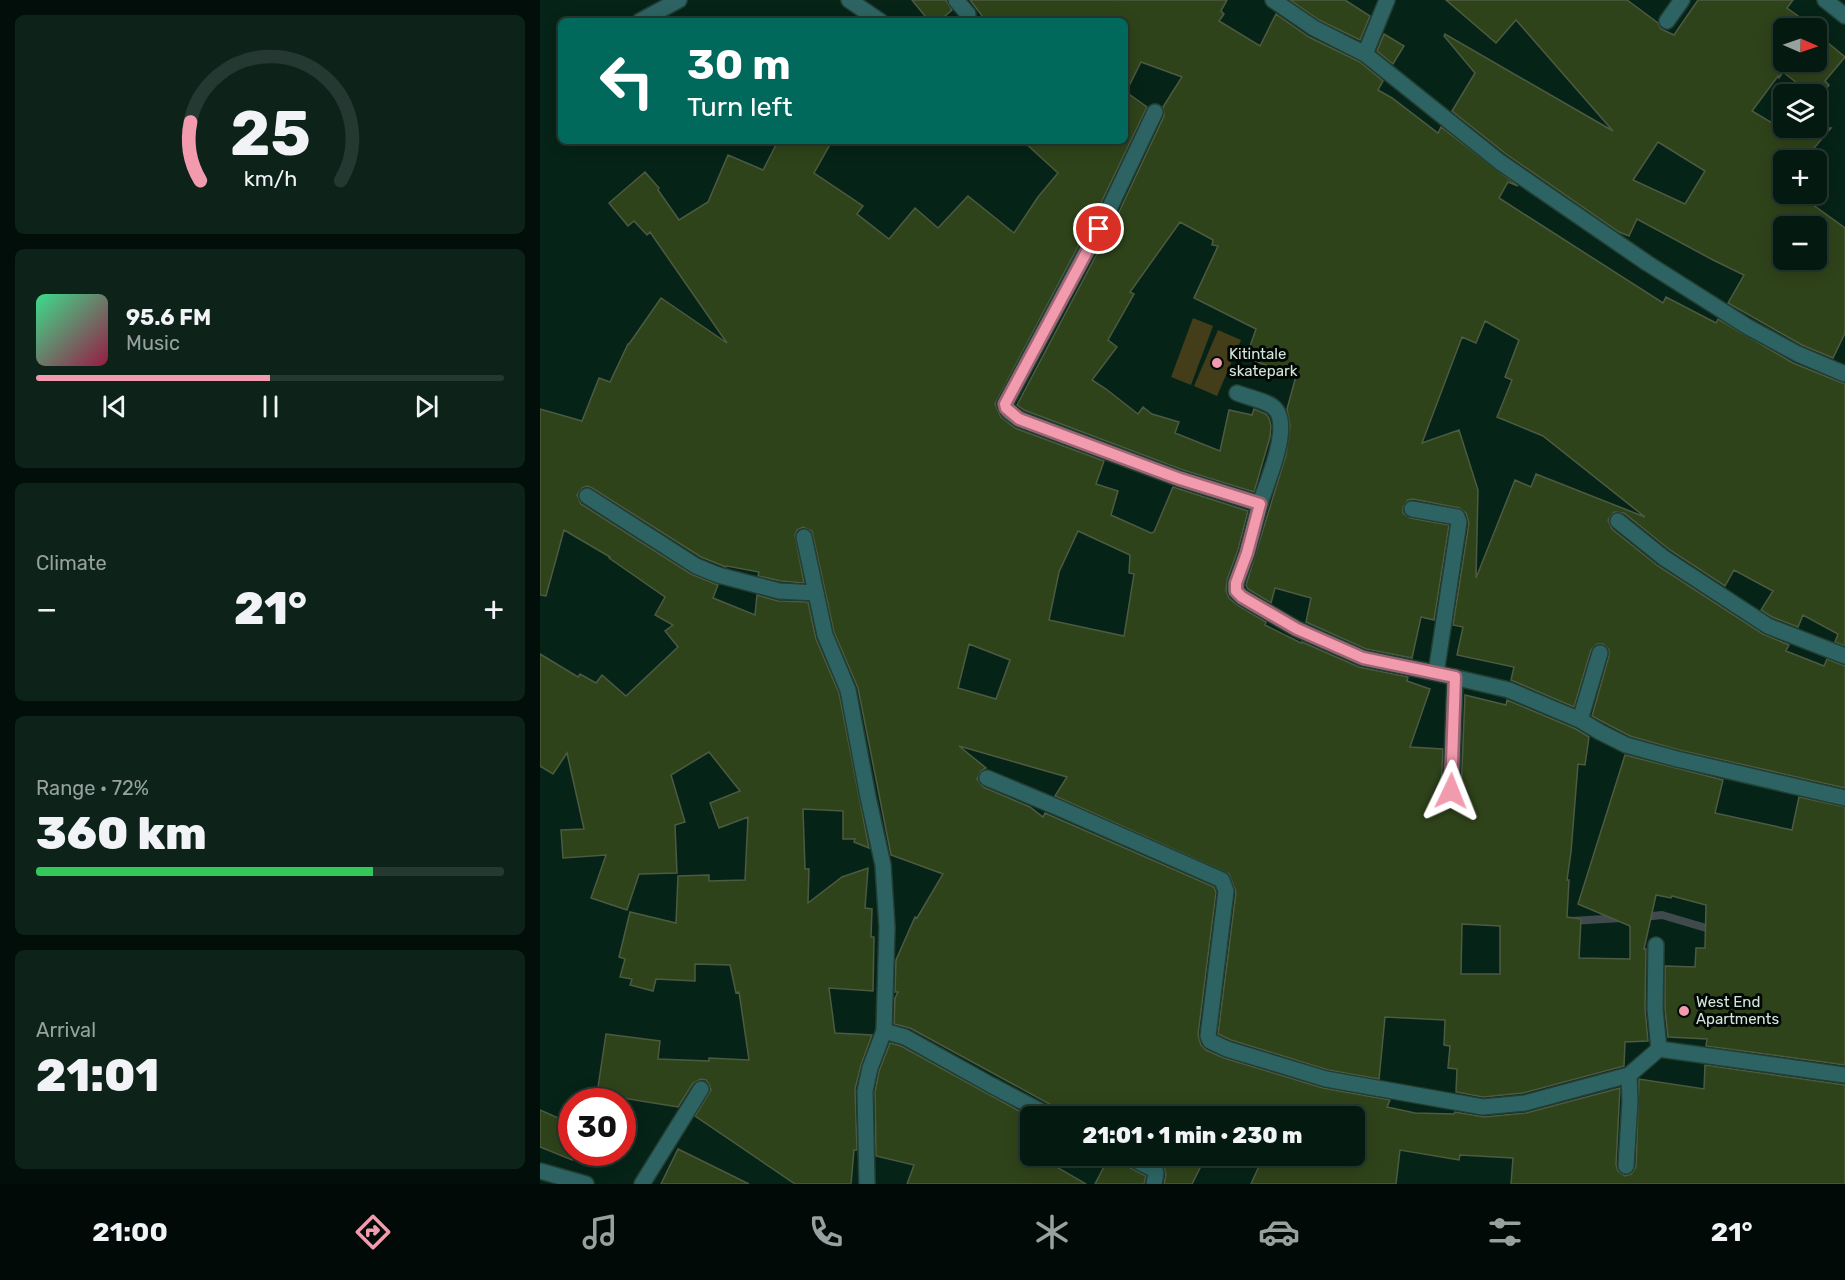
<!DOCTYPE html>
<html lang="en">
<head>
<meta charset="utf-8">
<style>
  body { margin:0; font-family:Rubik,sans-serif; background:#0d231a; color:#f1f3f6; height:100vh; display:flex; flex-direction:column; font-size:22px; white-space:nowrap }
  * { box-sizing:border-box; margin:0 }
  p { font-size:20px; color:#97a19f }
  .icon { flex:none; width:33px; height:33px; fill:none; stroke:currentColor; stroke-width:2; stroke-linecap:round; stroke-linejoin:round }
  .map { position:relative; flex:1; overflow:hidden }
  .panel { display:flex; flex-direction:column; gap:15px; padding:15px; background:#020e09; width:540px }
  .panel>* { flex:none }
  .top-card { position:absolute; left:18px; top:18px; width:570px; height:126px; border-radius:9px; box-shadow:0 3px 15px #0003,0 0 0 2px #253831; background:#00695c; color:#fff; overflow:hidden }
  .needle { width:39px; rotate:92deg }
  .fabs { position:absolute; left:1233px; top:18px; display:grid; gap:12px }
  .fabs a { display:grid; place-items:center; width:54px; height:54px; border-radius:9px; background:#041a11; box-shadow:0 3px 15px #0003,0 0 0 2px #253831; font-size:30px }
  .speed { position:absolute; left:18px; top:1088px; display:flex; gap:12px; font-size:30px; font-weight:700; text-align:center }
  .speed>* { display:grid; place-content:center; width:78px; height:78px; border-radius:50%; background:#041a11; box-shadow:0 3px 15px #0003,0 0 0 2px #253831; line-height:1 }
  .speed .limit { border:9px solid #d22; background:#fff; color:#111 }
  .pin { position:absolute; display:grid; place-items:center; width:51px; height:51px; color:#fff; margin:-26px; border:3px solid #fff; border-radius:50%; box-shadow:0 2px 6px #0007 }
  .me { position:absolute; width:66px; margin:-33px; rotate:2deg; stroke-linejoin:round; filter:drop-shadow(0 0 4px #0008) }
  .turn { display:flex; align-items:center; gap:21px; height:126px; padding:0 30px; font-size:27px }
  .turn .icon { width:78px; height:78px; stroke-width:2.5 }
  .turn b { display:block; font-size:42px; line-height:51px }
  .big { font-size:45px; font-weight:800; line-height:1.1 }
  .panel .widget { flex:1; display:flex; flex-direction:column; justify-content:center; gap:9px; min-width:0; padding:0 21px; border-radius:9px; background:#0d231a }
  .panel .dial { align-items:center; gap:0 }
  .dial svg { height:156px; overflow:visible; fill:none; stroke:#253831; stroke-width:7; stroke-linecap:round; text-anchor:middle }
  .dial text { fill:#f1f3f6; stroke:none }
  .song { display:flex; align-items:center; gap:18px }
  .cover { width:72px; height:72px; border-radius:9px; background:linear-gradient(135deg,hsl(150 70% 55%),hsl(340 70% 35%)) }
  .played { height:6px; border-radius:3px; background:linear-gradient(90deg,#f29aae 50%,#253831 50%) }
  .keys { display:flex; justify-content:space-around; direction:ltr }
  .heat { display:flex; justify-content:space-between; align-items:center; font-size:33px; direction:ltr }
  .charge { height:9px; border-radius:4px; background:linear-gradient(90deg,#34c759 72%,#253831 0) }
  .trip { position:absolute; left:480px; top:1106px; width:345px; height:60px; border-radius:9px; background:#041a11; box-shadow:0 3px 15px #0003,0 0 0 2px #253831; font-weight:800; line-height:60px; text-align:center }
  .tab-bar { display:flex; height:96px; justify-content:space-around; align-items:center; background:#020a07; color:#97a19f }
  .tab-bar .icon { width:42px; height:42px }
  .tab-bar .on { color:#f29aae }
  .tab-bar b { font-size:27px; color:#f1f3f6 }
  main { display:flex; flex:1; min-height:0 }
  .map>svg:first-child { display:block }
</style>
</head>
<body>
<main>
<section class="panel">
<div class="widget dial"><svg viewBox="0 0 100 80">
<path d="M14 69A42 42 0 1 1 86 69"/>
<path d="M14 69A42 42 0 0 1 9 39" stroke="#f29aae"/>
<text x="50" y="56" font-size="32" font-weight="700">25</text>
<text x="50" y="72" font-size="11">km/h</text>
</svg></div>
<div class="widget">
<div class="song"><i class="cover"></i><div><b>95.6 FM</b><p>Music</p></div></div>
<div class="played"></div>
<div class="keys"><svg class="icon" aria-label="previous" viewBox="0 0 24 24"><path d="M18 5L8 12l10 7zM5 5v14"/></svg><svg class="icon" aria-label="pause" viewBox="0 0 24 24"><path d="M8 5v14M16 5v14"/></svg><svg class="icon" aria-label="next" viewBox="0 0 24 24"><path d="M6 5l10 7-10 7zM19 5v14"/></svg></div>
</div>
<div class="widget"><p>Climate</p>
<div class="heat"><a>−</a><b class="big">21°</b><a>+</a></div>
</div>
<div class="widget"><p>Range · 72%</p><b class="big">360 km</b><div class="charge"></div></div>
<div class="widget"><p>Arrival</p><b class="big">21:01</b></div>
</section>
<div class="map">
<svg width="1305" height="1184" viewBox="0 0 1305 1184">
  <rect width="100%" height="100%" fill="#062317"/>
  <!-- green -->
  <g fill="#443d19">
    <polygon points="653,318 673,326 651,385 631,377"/>
    <polygon points="678,330 701,340 677,396 654,386"/>
  </g>
  <g fill="none" stroke-linecap="round" stroke-linejoin="round">
    <!-- stream -->
    <g stroke="#404a4c" stroke-width="8">
      <polyline points="1103,917 1122,915 1173,930"/>
      <polyline points="1031,921 1082,918"/>
    </g>
  </g>
  <!-- building -->
  <g fill="#2f431a" stroke="#4d5a42" stroke-width="1.5" fill-rule="evenodd">
    <polygon points="372,0 406,0 412,10 399,21 389,21"/>
    <path d="M430,0H687L681,11L684,14L679,21L720,46L736,14L769,37L820,62L843,81L838,90L852,98L898,133L901,127L978,186L968,182L959,198L1123,303L1126,297L1176,323L1178,319L1253,363L1305,384V646L1295,642L1298,634L1263,615L1258,627L1232,617L1221,610L1233,591L1194,570L1185,586L1130,550L1084,513L1074,512L1068,520L1072,529L1118,566L1223,634L1249,645L1246,651L1284,666L1287,659L1305,666V788L1139,750L1090,736L1065,723L1052,716L1069,656V650L1063,644H1057L1051,650L1034,707L971,680L974,667L917,655L923,627L913,625L929,523L926,513L919,508L873,499L868,500L863,507V513L870,518L909,525L894,620L881,617L872,658L826,649L766,622L771,598L735,588L731,603L708,589L706,585L746,455L750,426L747,409L756,376L706,358L716,329L654,298L678,246L672,245L673,240L640,222L590,292L594,294L568,340L577,347L552,380L566,389L598,414L603,407L612,414L639,422L635,433L680,451L689,410L712,415L714,409L726,414L729,418L731,426L730,437L714,492L643,470L484,410L477,405L579,212L624,116L623,107L642,77L601,62L586,92L607,107L561,203L455,404L461,417L475,428L564,461L556,484L578,491L571,515L611,533L614,532L633,487L708,511L698,550L687,580L686,591L689,598L697,605L726,622L725,625L761,643L762,642L819,667L868,677L867,681L890,689L870,747L903,749L901,791L906,800L916,799L921,791L925,695L966,705L967,700L1036,729L1049,737L1045,765L1038,764L1031,852L1027,880H1029L1027,917L1041,919L1039,958L1090,959V926L1038,904L1085,755L1183,780L1175,813L1252,830L1259,797L1305,807V1065L1166,1046L1167,1039L1128,1037L1125,1009V966L1155,967L1156,948H1165L1166,905L1132,896L1131,898L1116,895L1104,949H1106L1105,1009L1108,1041L1085,1042L1084,1066L983,1093L943,1097L916,1092L917,1069L908,1068L910,1046L904,1045L905,1020L845,1017L839,1079L788,1070L691,1040L678,1034L696,892L689,874L515,796L527,777L419,746L446,768L441,771L437,779L443,787L490,807L503,817L505,813L674,887L676,892L658,1035L661,1045L666,1050L684,1058L783,1088L850,1100L847,1107L875,1113L914,1114L915,1112L944,1117L986,1113L1080,1088L1076,1165L1078,1171L1085,1176L1091,1174L1096,1167L1099,1079L1164,1089L1165,1065L1305,1085V1184H971L973,1158L920,1155L919,1160L860,1150L856,1184H711L724,1155H814V1116H520L515,1107L370,1028L354,1024L355,998L358,992H355L356,960L375,917L377,918L403,874L351,855L318,688L294,632L272,531L263,527L257,530L255,535L264,583L241,581L218,576L219,572L187,566L186,567L161,557L52,488L47,486L42,488L37,495L41,504L151,574L178,585L173,598L215,615L217,595L238,601L268,602L276,639L299,693L329,848L314,842L315,839H303V811L263,809L265,869H269L268,903L302,877L328,868L325,908L332,909L331,937H334L333,991L289,988L295,1033L332,1035L321,1065L315,1089L317,1150H314L311,1184H255L155,1116L171,1090L169,1084L166,1080L161,1079L153,1083L138,1107L57,1094L66,1034L120,1041L118,1059L169,1061V1058L209,1060L199,992L196,993L190,965L155,964V981L116,979L113,991L90,985L92,979L80,977L85,959L79,957L90,912L136,923L138,876L169,875V881L205,880L208,817L179,828L170,803L200,791L169,752L131,775L145,822L135,825L137,873L99,874L87,910L51,898L66,855L23,858L21,830L44,829L27,753L13,774L0,766V654L38,677L40,674L56,683L62,675L86,696L138,647L125,631L133,625L115,615L125,597L69,558L70,557L24,530L6,596L0,595V409L42,421L59,378L70,382L88,344H89L121,298L187,343L110,232L107,235L94,221L88,226L69,203L105,172L119,188L118,190L139,220L168,202L188,155L223,170L238,141H292L274,173L323,206L317,214L349,239L375,208L398,228L428,196L474,233L498,197L518,173L483,141H585V21H446ZM945,321L979,340L965,377L972,380L957,417L1003,436L1105,517L996,474L991,487L975,480L936,578L938,490L919,430L882,443L922,337L936,343ZM538,531L590,555L589,573L594,574L584,636L509,620L519,572ZM429,644L470,660L456,699L418,688ZM922,924L960,926V974H921Z"/>
    <polygon points="750,0 805,0 830,16 820,40 779,20"/>
    <path d="M906,0H1087L1118,23L1121,29L1134,35L1158,0H1253L1247,8L1275,28H1244V62H1276V33L1305,57L1285,81L1289,85L1277,100L1276,94H1271L1243,72L1239,78L1238,76L1212,111L1249,133L1254,128H1291L1264,160H1244V186L1237,194H1258L1305,228V333L1293,358L1262,345L1188,303L1204,275L1173,260L1097,219L1089,236L1079,232L966,154L912,111L935,73L904,36L905,34L1073,131L976,20L956,43ZM1118,142L1165,171L1145,204L1093,180ZM1244,226H1276V260H1244Z"/>
    <polygon points="844,34 864,46 853,64 837,51"/>
    <polygon points="350,1043 361,1046 490,1117 490,1155 501,1155 509,1159 508,1162 546,1184 367,1184 374,1165 336,1156 335,1092 339,1071"/>
    <polygon points="0,1110 32,1124 32,1160 0,1147"/>
    <polygon points="138,1149 209,1184 121,1184"/>
    <polygon points="570,1155 576,1155 581,1163 606,1176 604,1184 555,1184"/>
    <polygon points="607,1155 640,1155 661,1166 652,1184 624,1184 626,1174 624,1167 619,1161"/>
  </g>
  <g fill="none" stroke-linecap="round" stroke-linejoin="round">
    <defs>
      <g id="street">
        <polyline points="309,0 340,21"/>
        <polyline points="416,0 428,14"/>
        <polyline points="733,0 774,28 825,54 960,162 1107,263 1208,327 1258,354 1305,374"/>
        <polyline points="1285,0 1305,16"/>
        <polyline points="100,21 139,0"/>
        <polyline points="1127,21 1142,0"/>
        <polyline points="825,54 847,0"/>
        <polyline points="615,112 570,207 465,404 469,412 479,419 640,479 720,504 707,553 696,583 696,591 702,597 757,629 823,658 896,673 969,690 1040,720 1060,732 1086,745 1137,759 1305,798"/>
        <path d="M697,393C707,397 723,400 732,406C755,422 726,483 720,504"/>
        <polyline points="47,496 156,566 178,575 239,591 276,593"/>
        <polyline points="872,509 917,517 919,522 896,673"/>
        <polyline points="1078,521 1124,558 1228,626 1305,656"/>
        <polyline points="264,537 285,635 308,690 328,797 343,865 347,927 344,1031"/>
        <polyline points="1040,720 1060,653"/>
        <polyline points="447,778 519,808 682,880 686,891 668,1036 670,1041 687,1049 786,1079 943,1107 985,1103 1089,1075 1119,1049 1305,1075"/>
        <polyline points="911,791 915,677"/>
        <polyline points="1116,945 1115,1009 1119,1049"/>
        <polyline points="586,1155 615,1170 616,1173 614,1184"/>
        <polyline points="1086,1166 1090,1101 1089,1075"/>
        <polyline points="0,1171 46,1184"/>
        <polyline points="102,1184 161,1089"/>
        <polyline points="327,1184 325,1091 330,1068 344,1031 365,1037 451,1085 510,1116"/>
      </g>
    </defs>
    <!-- street casing -->
    <use href="#street" stroke="#233e33" stroke-width="18"/>
    <!-- street -->
    <use href="#street" stroke="#2d6463" stroke-width="15"/>
  </g>
  <g fill="none" stroke-linecap="round" stroke-linejoin="round">
    <defs>
      <polyline id="route" points="559,229 465,404 466,408 479,419 640,479 720,504 707,553 696,583 696,591 702,597 757,629 823,658 915,677 911,791"/>
    </defs>
    <!-- route casing -->
    <use href="#route" stroke="#9d6471" stroke-width="15"/>
    <!-- route -->
    <use href="#route" stroke="#f29aae" stroke-width="10"/>
  </g>
  <!-- markers -->
  <g fill="#f29aae" stroke="#020905" stroke-width="2">
    <circle cx="677" cy="363" r="6"/>
    <circle cx="1144" cy="1011" r="6"/>
  </g>
  <g text-anchor="middle" stroke-width="6" stroke-linejoin="round" paint-order="stroke">
    <!-- poi labels -->
    <g font-size="15" fill="#d5e5dc" stroke="#020905" text-anchor="start">
      <text x="689" y="359">Kitintale<tspan x="689" dy="17">skatepark</tspan></text>
      <text x="1156" y="1007">West End<tspan x="1156" dy="17">Apartments</tspan></text>
    </g>
  </g>
</svg>
<div class="fabs">
<a><svg class="needle" viewBox="-14 -14 28 28"><path d="M0-13l5 13h-10z" fill="#e53935"/><path d="M0 13l5-13h-10z" fill="#97a19f"/></svg></a>
<a><svg class="icon" aria-label="layers" viewBox="0 0 24 24"><path d="M12 4l9 5-9 5-9-5zM3 14l9 5 9-5"/></svg></a>
<a>+</a>
<a>−</a>
</div>
<div class="speed"><div class="limit">30</div></div>
<div class="pin" style="left:559px;top:229px;background:#d93025"><svg class="icon" aria-label="arrive" viewBox="0 0 24 24"><path d="M6 21V4h12l-3 4 3 4H6"/></svg></div>
<svg class="me" style="left:911px;top:791px" viewBox="-20 -20 40 40"><path d="M0-17L14 15 0 8-14 15z" fill="#f29aae" stroke="#fff" stroke-width="4"/></svg>
<div class="trip">21:01 · 1 min · 230 m</div>
<div class="top-card">
<div class="turn"><svg class="icon" aria-label="left" viewBox="0 0 24 24"><path d="M17 20v-9H6M10 6l-5 5 5 5"/></svg><div><b>30 m</b>Turn left</div></div>
</div>
</div>
</main>
<nav class="tab-bar">
<b>21:00</b>
<svg class="icon on" aria-label="directions" viewBox="0 0 24 24"><path d="M12 3l9 9-9 9-9-9zM9 14v-3h6M13 9l2 2-2 2"/></svg>
<svg class="icon" aria-label="music" viewBox="0 0 24 24"><path d="M9 18V5l10-2v13"/><circle cx="6" cy="18" r="3"/><circle cx="16" cy="16" r="3"/></svg>
<svg class="icon" aria-label="phone" viewBox="0 0 24 24"><path d="M5 4h4l2 5-3 2q2 4 5 5l2-3 5 2v4C11 20 4 13 5 4z"/></svg>
<svg class="icon" aria-label="climate" viewBox="0 0 24 24"><path d="M12 3v18M4 7l16 10M4 17L20 7"/></svg>
<svg class="icon" aria-label="car" viewBox="0 0 24 24"><path d="M5 17H2v-5l4-1 3-4h7l3 4 3 1v5h-3M9 17h6M6 11h13"/><circle cx="7" cy="17" r="2"/><circle cx="17" cy="17" r="2"/></svg>
<svg class="icon" aria-label="filters" viewBox="0 0 24 24"><path d="M4 7h16M4 17h16"/><circle cx="9" cy="7" r="2"/><circle cx="15" cy="17" r="2"/></svg>
<b>21°</b>
</nav>
</body>
</html>
